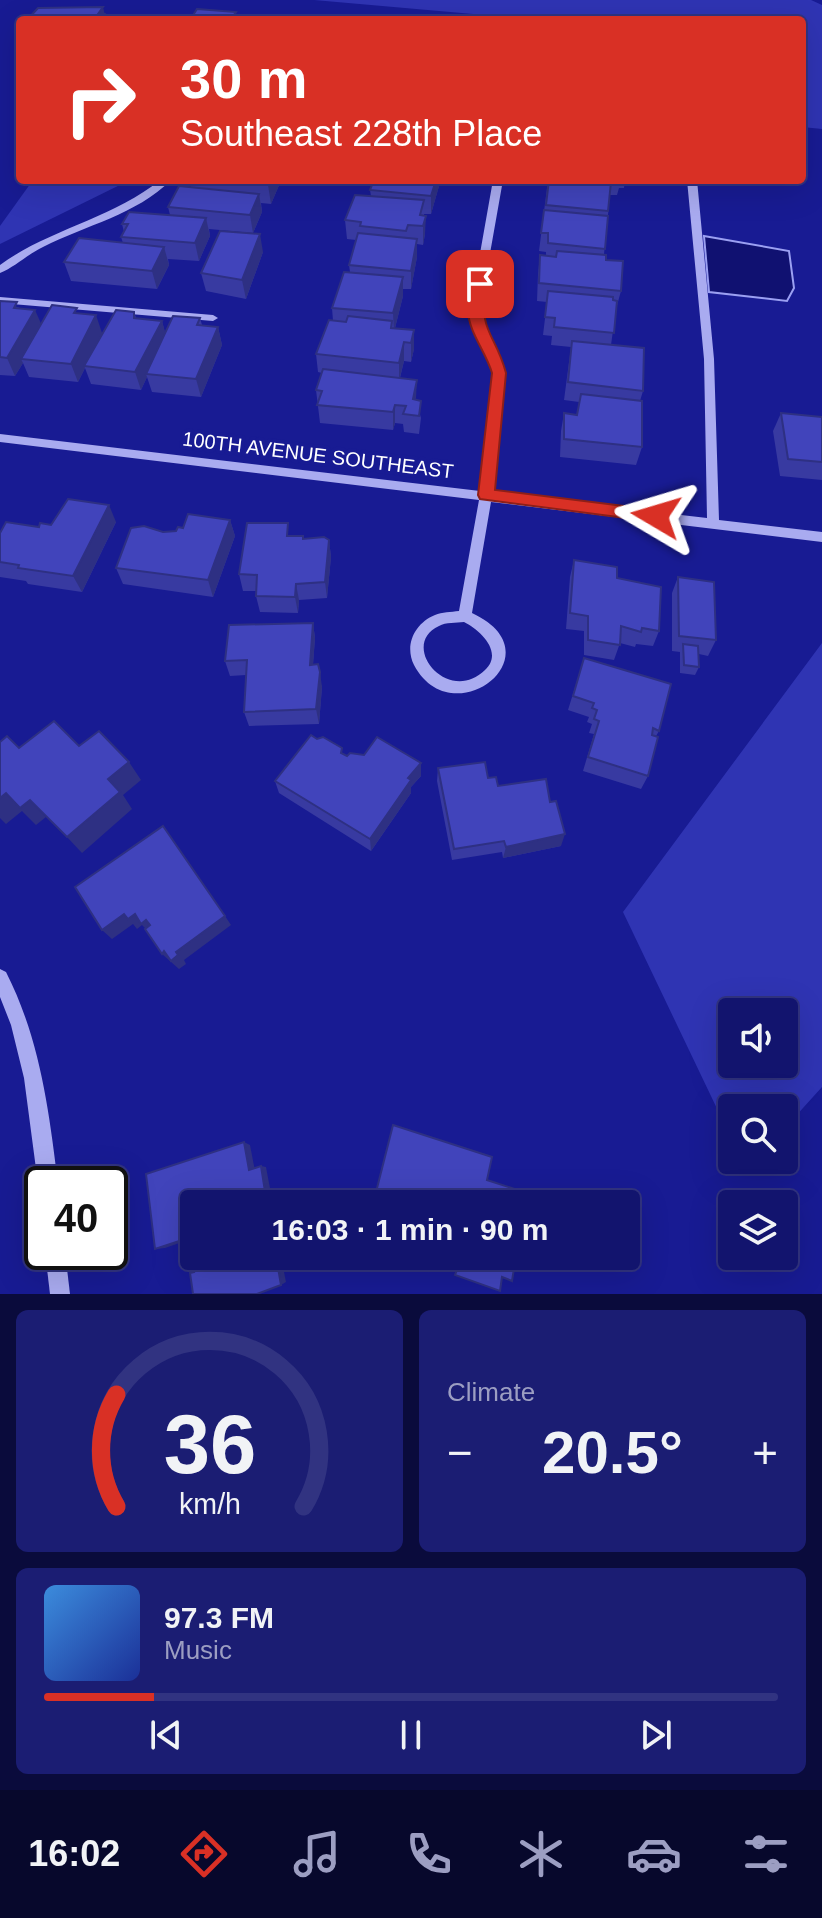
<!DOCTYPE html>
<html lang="en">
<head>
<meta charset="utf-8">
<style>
  body { margin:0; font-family:Arial,sans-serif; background:#1b1d73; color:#f1f3f6; height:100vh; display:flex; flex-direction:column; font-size:30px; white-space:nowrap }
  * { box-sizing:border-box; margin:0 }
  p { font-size:26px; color:#9c9ec2 }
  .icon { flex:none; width:44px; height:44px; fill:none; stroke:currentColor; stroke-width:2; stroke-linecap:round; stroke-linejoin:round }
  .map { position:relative; height:1294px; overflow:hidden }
  .drawer { display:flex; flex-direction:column; gap:16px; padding:16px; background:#0a0b3c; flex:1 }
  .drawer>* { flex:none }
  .hud { position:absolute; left:16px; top:16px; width:790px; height:168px; border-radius:8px; box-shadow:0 8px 32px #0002,0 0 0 2px #313381; background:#d93025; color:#fff; overflow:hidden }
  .buttons { position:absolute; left:718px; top:998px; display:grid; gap:16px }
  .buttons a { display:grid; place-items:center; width:80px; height:80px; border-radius:8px; background:#12146e; box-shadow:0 8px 32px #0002,0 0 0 2px #313381; font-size:40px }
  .speed { position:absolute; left:24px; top:1166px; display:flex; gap:16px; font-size:40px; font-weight:700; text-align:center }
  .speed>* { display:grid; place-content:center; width:104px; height:104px; border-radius:50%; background:#12146e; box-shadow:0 8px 32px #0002,0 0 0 2px #313381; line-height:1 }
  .speed .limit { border:4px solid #111; border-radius:12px; background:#fff; color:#111 }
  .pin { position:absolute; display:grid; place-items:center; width:68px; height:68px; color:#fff; margin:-34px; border-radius:16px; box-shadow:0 4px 12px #0006 }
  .me { position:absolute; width:88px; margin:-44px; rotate:277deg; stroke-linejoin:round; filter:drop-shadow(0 0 6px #0008) }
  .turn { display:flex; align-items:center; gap:28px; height:168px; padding:0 32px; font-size:36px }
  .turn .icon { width:104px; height:104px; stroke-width:2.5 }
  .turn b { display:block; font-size:56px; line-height:68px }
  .big { font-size:60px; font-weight:700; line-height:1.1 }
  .drawer .tile { flex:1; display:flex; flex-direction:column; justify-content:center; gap:12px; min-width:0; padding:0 28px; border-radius:12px; background:#1b1d73 }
  .drawer .dial { align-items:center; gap:0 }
  .dial svg { height:208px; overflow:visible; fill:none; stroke:#313381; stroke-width:7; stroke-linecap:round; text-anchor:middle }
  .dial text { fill:#f1f3f6; stroke:none }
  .song { display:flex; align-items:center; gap:24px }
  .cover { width:96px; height:96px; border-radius:12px; background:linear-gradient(135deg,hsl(210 70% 55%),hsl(230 70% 35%)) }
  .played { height:8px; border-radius:4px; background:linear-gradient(90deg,#d93025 15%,#313381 15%) }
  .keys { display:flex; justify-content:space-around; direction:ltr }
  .heat { display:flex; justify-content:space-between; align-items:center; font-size:44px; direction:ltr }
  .drawer .tiles { flex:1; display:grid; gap:16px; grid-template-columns:1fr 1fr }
  .tile:last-child { grid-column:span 2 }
  .trip { position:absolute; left:180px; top:1190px; width:460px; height:80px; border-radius:8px; background:#12146e; box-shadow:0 8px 32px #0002,0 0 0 2px #313381; font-weight:700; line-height:80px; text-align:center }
  .dock { display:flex; height:128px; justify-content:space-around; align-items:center; background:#07082c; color:#9c9ec2 }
  .dock .icon { width:56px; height:56px }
  .dock .on { color:#d93025 }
  .dock b { font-size:36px; color:#f1f3f6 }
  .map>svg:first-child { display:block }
</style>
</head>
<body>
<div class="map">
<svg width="822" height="1294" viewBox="0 0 822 1294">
  <rect width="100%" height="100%" fill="#181b93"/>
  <!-- green -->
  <g fill="#2f34b3" fill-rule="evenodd">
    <polygon points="314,0 811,0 822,5 822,129 802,127 802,20 542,20"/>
    <polygon points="33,180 130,180 0,244 0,226"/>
    <path d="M822,643V1087L784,1129V1108H732V1140L623,912ZM784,1012V1064H732V1012Z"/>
  </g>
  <!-- water -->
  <polygon fill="#101171" stroke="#9ba0f2" stroke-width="2" points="704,236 789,251 794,288 787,301 709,292"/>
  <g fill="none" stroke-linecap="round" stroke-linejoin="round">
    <!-- minor -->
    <g fill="#a9abf0" fill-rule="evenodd">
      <path d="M160,180H171C136,215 86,225 43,247C28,254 15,267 0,273V265C49,229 112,219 160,180Z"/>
      <path d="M493,180H503L480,310L484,329L499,355L505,386L492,493L707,518L704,359L687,180H697L714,359L719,520L822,532V542L491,502L472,613C560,654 452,737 414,665C404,645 415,623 435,615C442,612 451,612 459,611L479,500L0,442V434L480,491L493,386L489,355L474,329L470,310ZM464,622C480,630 504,652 485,670C448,706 398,645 439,626C446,622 456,623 464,622Z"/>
      <polygon points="0,297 213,315 218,318 213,321 0,303"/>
      <path d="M0,969L6,972C40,1039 49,1110 58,1184H42V1191L38,1184L24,1078L11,1025L0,997Z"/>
      <polygon points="45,1252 65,1252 70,1294 50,1294"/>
    </g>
  </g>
  <!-- wall -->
  <g fill="#383aa1">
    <polygon points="189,180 280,180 280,183 271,204 261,203 262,212 253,233 209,229 210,236 199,261 168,259 169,265 157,289 71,281 64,262 123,243 121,237 124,232 122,224 170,215 168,207 191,187"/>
    <polygon points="548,180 625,180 624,188 619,188 617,195 610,195 604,254 621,291 616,309 611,345 643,391 640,401 642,447 636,465 560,457 561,431 564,413 577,415 579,402 564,400 571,347 551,345 552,336 543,335 547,302 537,301 538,274 540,255 546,256 546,252 539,251"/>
    <polygon points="439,186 431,214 424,214 425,234 423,245 417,244 417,257 411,289 403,289 403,296 395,328 414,330 414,349 411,362 404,361 400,378 416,400 421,418 419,434 404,432 403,424 395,423 393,430 320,423 316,390 322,373 318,372 316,354 333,321 332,308 350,272 349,265 356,240 347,239 345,220 371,196 370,190"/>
    <polygon points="263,252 246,299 206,291 201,273"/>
    <polygon points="0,301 20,308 41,324 79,314 102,333 134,312 136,318 162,321 165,333 200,318 202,325 218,327 222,345 201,397 152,392 147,377 141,390 91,384 85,368 78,382 29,377 23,363 15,376 0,375"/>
    <polygon points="781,413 822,417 822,480 780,476 773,431"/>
    <polygon points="230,520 235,536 213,597 123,584 116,568 163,532 176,531"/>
    <polygon points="116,522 82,592 28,584 26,581 0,577 0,533 51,525"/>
    <polygon points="291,536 304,539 329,540 331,557 327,598 299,600 298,613 260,612 256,596 256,591 243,591 239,574"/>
    <polygon points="574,560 617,578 659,631 653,646 636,644 635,647 620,643 614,660 584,655 584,631 566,629 570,577"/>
    <polygon points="678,577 716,640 708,656 699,654 699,667 695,675 680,673 680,652 672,651 672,593"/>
    <polygon points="313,623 315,638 313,664 322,687 319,724 249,726 244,712 246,675 230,676 225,661"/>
    <polygon points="584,658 659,731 656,736 648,776 641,789 583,771 594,734 589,733 592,724 587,722 589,717 568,710"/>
    <polygon points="317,739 342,748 342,754 347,756 421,763 421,776 411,787 411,793 371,851 279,793 275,781"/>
    <polygon points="438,768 488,778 498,786 550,802 561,846 503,858 502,852 452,860 437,781"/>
  </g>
  <!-- shaded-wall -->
  <g fill="#2e3083">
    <polygon points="103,7 106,20 100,20 98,14"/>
    <polygon points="236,12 237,20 230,20"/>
    <polygon points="271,180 280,180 280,183 271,204 268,185"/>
    <polygon points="436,180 439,180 439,186 431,214 431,196"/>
    <polygon points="259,194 262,212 253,233 250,215"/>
    <polygon points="426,216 425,234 423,245 423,226"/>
    <polygon points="206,218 210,236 199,261 195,243"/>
    <polygon points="260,234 263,252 246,299 242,280"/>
    <polygon points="417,239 417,257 411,289 411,271"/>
    <polygon points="164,247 169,265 157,289 152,271"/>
    <polygon points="403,277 403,296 394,332 393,313"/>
    <polygon points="35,310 43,328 21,359 23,363 15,376 7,358"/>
    <polygon points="96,315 102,333 84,366 85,368 78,382 71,364"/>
    <polygon points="162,321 167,339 146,374 147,377 141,390 135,372"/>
    <polygon points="218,327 222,345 201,397 196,379"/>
    <polygon points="414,330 414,349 411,362 411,343"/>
    <polygon points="404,342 404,361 399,381 399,363"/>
    <polygon points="417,380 416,398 413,417 413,399"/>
    <polygon points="395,405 395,423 393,430 393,412"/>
    <polygon points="109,505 116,522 82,592 73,576"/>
    <polygon points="230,520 235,536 213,597 208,580"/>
    <polygon points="329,540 331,557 327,598 325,582"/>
    <polygon points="296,584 299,600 298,613 295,597"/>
    <polygon points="313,623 315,638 312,679 310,665"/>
    <polygon points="320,672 322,687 319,724 316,709"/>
    <polygon points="129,762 141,780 123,795 132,809 82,853 67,837 108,779"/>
    <polygon points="421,763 421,776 411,787 411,793 371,851 370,839 408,778"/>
    <polygon points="6,793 30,800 46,817 36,825 22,811 6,824 0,818 0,798"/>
    <polygon points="565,834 561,846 503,858 506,847"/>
    <polygon points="124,914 135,914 146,920 155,929 150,933 142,925 137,929 133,924 112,939 102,930"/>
    <polygon points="225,916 231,925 184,960 186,964 179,969 162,954 164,951 176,952"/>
    <polygon points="244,1142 250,1145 255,1171 249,1170"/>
    <polygon points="261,1166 266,1167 273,1204 267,1204"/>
    <polygon points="188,1240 165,1248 155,1249 179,1241"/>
    <polygon points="275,1256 281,1256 286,1282 281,1285"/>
  </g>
  <!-- building -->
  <g fill="#4144bb" stroke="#2e3083" stroke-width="2">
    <polygon points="103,7 98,14 104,14 99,19 27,20 38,8"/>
    <polygon points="197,9 236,12 230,20 190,20"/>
    <polygon points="247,17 284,20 246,20"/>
    <polygon points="209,180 271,180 268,185"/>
    <polygon points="374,180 436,180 431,196 370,190"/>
    <polygon points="549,180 594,180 611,182 608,211 546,205"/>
    <polygon points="179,186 259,194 250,215 168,207"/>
    <polygon points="355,195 424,200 420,215 426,216 423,226 408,225 406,231 360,226 361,222 345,220"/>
    <polygon points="544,210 608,216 605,249 548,243 548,233 541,233"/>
    <polygon points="129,212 206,218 195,243 121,237 128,224 122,224"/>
    <polygon points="220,231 260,234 242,280 201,273"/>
    <polygon points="358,233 417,239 411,271 349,265"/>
    <polygon points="79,238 164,247 152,271 64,262"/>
    <polygon points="557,251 606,255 606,260 623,261 621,291 539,283 540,255 556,257"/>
    <polygon points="344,272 403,277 393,313 332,308"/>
    <polygon points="548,291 613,297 613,300 617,301 614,333 554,327 555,318 545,317"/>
    <polygon points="0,301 17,302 14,308 35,310 7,358 0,357"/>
    <polygon points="52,305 77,308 74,313 96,315 71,364 21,359"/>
    <polygon points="116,310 134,312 134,318 162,321 135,372 84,366"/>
    <polygon points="173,316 200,318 197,325 218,327 196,379 146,374"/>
    <polygon points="348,316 392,321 391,328 414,330 411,343 404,342 399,363 316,354 329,320 346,322"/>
    <polygon points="572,341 644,348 643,391 568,382"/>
    <polygon points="323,369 417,380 413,399 421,401 419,416 403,414 406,406 395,405 393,412 317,405 322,391 316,390"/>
    <polygon points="581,394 642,401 642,447 564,439 564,413 577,415"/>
    <polygon points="781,413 822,417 822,462 788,459"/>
    <polygon points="68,499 109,505 73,576 18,568 19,565 0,562 0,533 6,522 39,527 40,523 51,525"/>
    <polygon points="188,514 230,520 208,580 116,568 131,528 144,526 163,532 176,531 178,527 183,528"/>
    <polygon points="247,523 288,523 287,536 303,536 303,539 324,537 329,540 325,582 296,584 295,597 256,596 257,575 239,574"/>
    <polygon points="574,560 617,567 617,578 661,587 659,631 642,628 641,632 621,626 620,645 588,640 588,616 570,613"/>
    <polygon points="678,577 714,582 716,640 679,636"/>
    <polygon points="313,623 310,665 318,664 320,672 316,709 244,712 247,660 225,661 229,625"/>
    <polygon points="683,644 698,646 699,667 684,665"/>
    <polygon points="584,658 671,684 659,731 653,728 652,735 658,737 648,776 588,757 599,721 594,719 597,710 592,708 594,703 573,696"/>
    <polygon points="54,721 79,746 99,731 129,762 108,779 120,792 67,837 30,800 20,808 6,793 0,798 0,742 7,736 19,748"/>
    <polygon points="311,735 317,739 323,737 342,748 341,753 347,756 350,753 364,755 377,737 421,763 408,778 411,780 370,839 275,781"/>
    <polygon points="485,762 488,778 496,777 498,786 546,779 550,802 556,801 565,834 506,847 504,841 454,849 438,768"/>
    <polygon points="163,826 225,916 176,952 178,955 171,961 164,951 162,954 145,929 150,925 146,920 141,924 135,914 128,919 124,914 102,930 75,887"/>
    <polygon points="393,1125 492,1157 487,1180 527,1193 525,1204 373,1204"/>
    <polygon points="244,1142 249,1170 261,1166 267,1204 194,1204 194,1256 276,1256 281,1285 257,1294 193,1294 190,1273 194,1272 192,1264 182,1267 179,1241 155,1249 146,1174"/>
    <polygon points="384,1256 516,1256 512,1281 502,1277 500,1291 455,1275 457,1270 430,1259 428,1271"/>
  </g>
  <!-- route -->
  <path fill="#d93025" stroke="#8d1f18" stroke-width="2" d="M480,280L486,284C478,333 495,332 506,373L495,490L656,510L662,512L664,516L662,521L656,522L480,499L478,495L492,373C486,352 469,333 468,311C468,302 472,293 473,284Z"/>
  <g text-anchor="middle" stroke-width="8" stroke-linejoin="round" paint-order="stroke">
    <!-- street labels -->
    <g font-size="20" fill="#fff" stroke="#181b93">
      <text transform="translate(318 455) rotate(7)" y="7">100TH AVENUE SOUTHEAST</text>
    </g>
  </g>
</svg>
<div class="buttons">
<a><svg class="icon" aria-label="sound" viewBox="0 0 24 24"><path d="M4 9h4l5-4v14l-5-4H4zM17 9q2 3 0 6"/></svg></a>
<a><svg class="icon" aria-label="search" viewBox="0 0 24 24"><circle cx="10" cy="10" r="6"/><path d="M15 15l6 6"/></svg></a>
<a><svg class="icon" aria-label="layers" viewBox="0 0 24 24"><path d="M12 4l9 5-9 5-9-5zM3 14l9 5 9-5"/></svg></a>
</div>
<div class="speed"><div class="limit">40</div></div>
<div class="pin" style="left:480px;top:284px;background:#d93025"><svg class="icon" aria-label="arrive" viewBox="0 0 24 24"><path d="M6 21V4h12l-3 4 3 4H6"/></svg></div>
<svg class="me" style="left:656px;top:516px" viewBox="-20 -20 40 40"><path d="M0-17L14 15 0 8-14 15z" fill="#d93025" stroke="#fff" stroke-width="4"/></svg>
<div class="trip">16:03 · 1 min · 90 m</div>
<div class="hud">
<div class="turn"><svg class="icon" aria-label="right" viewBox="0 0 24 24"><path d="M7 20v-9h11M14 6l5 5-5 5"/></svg><div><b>30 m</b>Southeast 228th Place</div></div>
</div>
</div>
<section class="drawer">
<div class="tiles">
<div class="tile dial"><svg viewBox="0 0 100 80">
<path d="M14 69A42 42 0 1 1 86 69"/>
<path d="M14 69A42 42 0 0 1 14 26" stroke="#d93025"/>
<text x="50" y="56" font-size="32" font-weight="700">36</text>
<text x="50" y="72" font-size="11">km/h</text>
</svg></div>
<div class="tile"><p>Climate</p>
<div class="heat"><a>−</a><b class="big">20.5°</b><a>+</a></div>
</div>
<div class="tile">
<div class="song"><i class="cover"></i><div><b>97.3 FM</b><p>Music</p></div></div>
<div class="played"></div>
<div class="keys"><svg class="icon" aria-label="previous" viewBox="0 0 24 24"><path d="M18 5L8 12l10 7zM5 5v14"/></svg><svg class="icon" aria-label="pause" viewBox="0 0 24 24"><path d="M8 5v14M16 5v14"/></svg><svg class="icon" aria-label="next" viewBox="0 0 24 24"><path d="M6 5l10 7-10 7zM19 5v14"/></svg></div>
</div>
</div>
</section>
<nav class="dock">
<b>16:02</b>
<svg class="icon on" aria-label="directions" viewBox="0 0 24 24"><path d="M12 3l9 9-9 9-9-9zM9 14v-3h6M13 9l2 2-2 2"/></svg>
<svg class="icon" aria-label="music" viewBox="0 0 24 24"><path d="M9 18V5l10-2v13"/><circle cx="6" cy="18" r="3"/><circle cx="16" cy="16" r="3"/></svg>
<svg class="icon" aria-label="phone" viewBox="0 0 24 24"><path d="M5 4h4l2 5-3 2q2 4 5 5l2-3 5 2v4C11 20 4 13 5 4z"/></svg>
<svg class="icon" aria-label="climate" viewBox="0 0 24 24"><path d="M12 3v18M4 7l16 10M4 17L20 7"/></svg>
<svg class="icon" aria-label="car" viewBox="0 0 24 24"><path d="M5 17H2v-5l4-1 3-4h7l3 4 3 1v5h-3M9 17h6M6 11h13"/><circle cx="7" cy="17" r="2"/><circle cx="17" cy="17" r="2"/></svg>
<svg class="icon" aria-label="filters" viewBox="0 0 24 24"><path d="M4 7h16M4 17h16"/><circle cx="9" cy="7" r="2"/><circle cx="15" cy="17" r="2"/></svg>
</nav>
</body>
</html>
